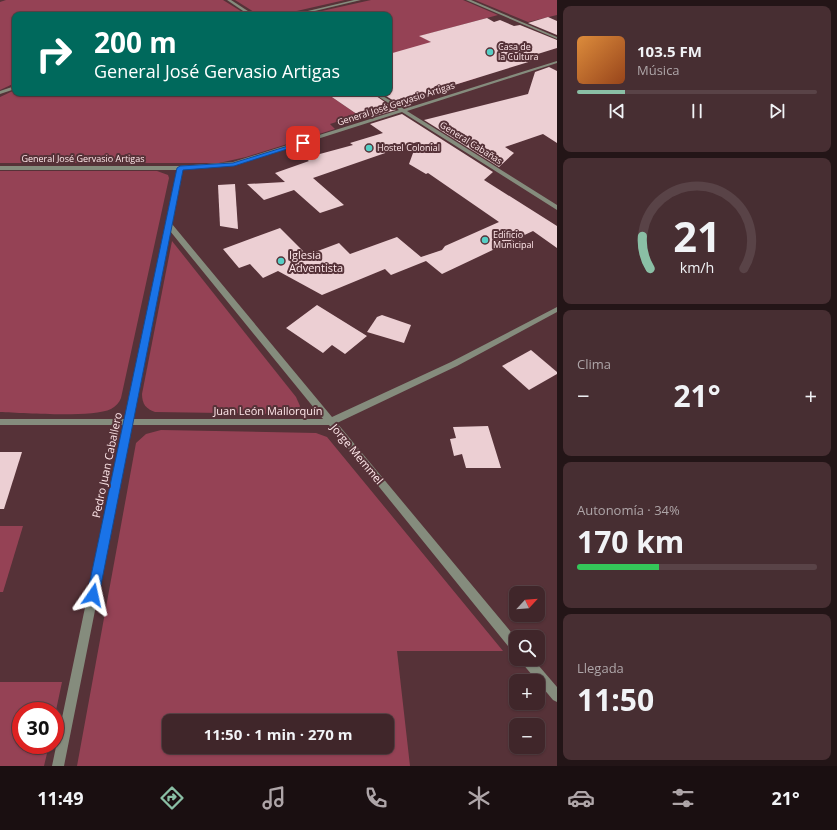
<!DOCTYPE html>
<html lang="es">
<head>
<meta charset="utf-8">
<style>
  body { margin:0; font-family:"Open Sans",sans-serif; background:#472e32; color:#f1f3f6; height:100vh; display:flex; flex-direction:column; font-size:15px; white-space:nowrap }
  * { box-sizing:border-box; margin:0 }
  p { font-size:13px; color:#aea5a8 }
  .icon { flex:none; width:22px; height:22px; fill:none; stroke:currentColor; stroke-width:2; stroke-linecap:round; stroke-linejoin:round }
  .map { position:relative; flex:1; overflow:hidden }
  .side { display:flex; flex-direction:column; gap:6px; padding:6px; background:#231517; width:280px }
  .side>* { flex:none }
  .hud { position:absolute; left:12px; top:12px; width:380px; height:84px; border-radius:8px; box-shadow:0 1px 3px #0004,0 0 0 1px #594347; background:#00695c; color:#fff; overflow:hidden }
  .needle { width:26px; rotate:64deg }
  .controls { position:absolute; left:509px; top:586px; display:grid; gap:8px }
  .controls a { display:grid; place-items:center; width:36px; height:36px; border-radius:8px; background:#40262a; box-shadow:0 1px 3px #0004,0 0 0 1px #594347; font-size:20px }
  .speed { position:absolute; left:12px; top:702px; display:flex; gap:8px; font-size:20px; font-weight:700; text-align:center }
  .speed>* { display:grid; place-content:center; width:52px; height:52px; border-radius:50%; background:#40262a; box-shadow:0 1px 3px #0004,0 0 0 1px #594347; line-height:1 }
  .speed .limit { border:6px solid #d22; background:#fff; color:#111 }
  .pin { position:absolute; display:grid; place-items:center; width:34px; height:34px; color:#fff; margin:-17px; border-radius:8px; box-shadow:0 2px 6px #0006 }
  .me { position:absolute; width:44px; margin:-22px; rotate:11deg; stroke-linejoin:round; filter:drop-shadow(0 0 3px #0008) }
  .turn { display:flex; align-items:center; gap:14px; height:84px; padding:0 16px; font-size:18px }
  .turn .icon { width:52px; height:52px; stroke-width:2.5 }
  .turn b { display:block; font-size:28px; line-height:34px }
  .big { font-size:30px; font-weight:700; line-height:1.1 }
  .side .card { flex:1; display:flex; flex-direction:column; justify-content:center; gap:6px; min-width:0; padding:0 14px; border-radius:8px; background:#472e32 }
  .side .dial { align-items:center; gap:0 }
  .dial svg { height:104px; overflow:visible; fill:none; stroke:#594347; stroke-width:7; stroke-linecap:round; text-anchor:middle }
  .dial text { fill:#f1f3f6; stroke:none }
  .song { display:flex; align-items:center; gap:12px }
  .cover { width:48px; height:48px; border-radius:6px; background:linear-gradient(135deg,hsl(30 70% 55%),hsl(20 70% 35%)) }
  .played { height:4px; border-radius:2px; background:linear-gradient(90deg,#8abfa5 20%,#594347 20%) }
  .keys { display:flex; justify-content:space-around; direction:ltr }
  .heat { display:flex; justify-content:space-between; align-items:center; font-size:22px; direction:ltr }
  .charge { height:6px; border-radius:3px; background:linear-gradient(90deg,#34c759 34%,#594347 0) }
  .trip { position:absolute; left:162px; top:714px; width:232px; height:40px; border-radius:8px; background:#40262a; box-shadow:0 1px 3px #0004,0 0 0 1px #594347; font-weight:700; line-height:40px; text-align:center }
  .dock { display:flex; height:64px; justify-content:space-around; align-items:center; background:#1a0f11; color:#aea5a8 }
  .dock .icon { width:28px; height:28px }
  .dock .active { color:#8abfa5 }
  .dock b { font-size:18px; color:#f1f3f6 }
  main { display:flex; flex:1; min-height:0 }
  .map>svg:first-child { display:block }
</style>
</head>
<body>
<main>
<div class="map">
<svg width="557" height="766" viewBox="0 0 557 766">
  <rect width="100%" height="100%" fill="#563238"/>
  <!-- green -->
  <g fill="#954255" fill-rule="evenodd">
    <polygon points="6,0 223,0 247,15 15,15 15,83 0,90 0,2"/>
    <polygon points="235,0 345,0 279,15 259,15"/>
    <polygon points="371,0 463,0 498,15 420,36 461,58 447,62 477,78 457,84 398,52 389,54 389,15 304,15"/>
    <polygon points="475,0 557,0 557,15 528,22"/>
    <polygon points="15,90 15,93 326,93 358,115 330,124 335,129 246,157 219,163 0,163 0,97"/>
    <path d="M0,171H157L168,175L169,178L121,398C119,403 116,406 111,409C92,418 24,413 0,412Z"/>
    <path d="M172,241L296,397L300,406L298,411L289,414L155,412C146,409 142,404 142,394Z"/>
    <path d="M161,430L316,433L327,437L503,651H397L410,766H77L136,443L146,434ZM169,721H387V747H169Z"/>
    <polygon points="0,526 23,526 3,592 0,592"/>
    <polygon points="0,682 62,682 55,715 55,711 21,711 21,745 49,745 44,766 0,766"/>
  </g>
  <!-- building -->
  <g fill="#eccfd3">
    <polygon points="548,17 557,21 557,35 528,23"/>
    <polygon points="487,18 494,22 500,20 514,26 520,25 557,40 557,48 528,57 535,60 409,99 411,105 404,107 381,93 389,93 389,54 431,42 419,36"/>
    <polygon points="549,67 557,71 557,143 543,134 505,147 514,153 499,167 424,120 528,94 535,72"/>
    <polygon points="326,93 372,93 396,110 364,119"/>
    <polygon points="402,114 493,172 484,180 557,226 557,248 533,231 442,274 426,261 391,275 385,269 322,295 278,271 263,278 250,264 239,268 223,249 280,228 307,255 339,243 350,254 397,237 421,257 442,250 445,246 499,222 428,173 426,174 409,164 417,142 313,178 344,205 320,213 294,190 264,200 247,184 285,182 275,173 309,161 305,158 353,145 350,143 383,133 370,124"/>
    <polygon points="235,184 238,229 220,226 218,185"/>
    <polygon points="317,305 367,336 345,354 332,345 323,353 286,328"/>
    <polygon points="382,315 411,325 404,343 367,332 377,317"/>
    <polygon points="531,350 557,372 557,374 529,390 502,366"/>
    <polygon points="488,426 501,468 466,468 462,454 454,456 450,439 456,438 453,427"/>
    <polygon points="0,452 22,452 4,509 0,509"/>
  </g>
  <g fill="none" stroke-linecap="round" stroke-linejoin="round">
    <!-- minor -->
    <g fill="#858c7d" fill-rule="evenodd">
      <polygon points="227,0 231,0 254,15 249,15"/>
      <polygon points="354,0 361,0 298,15 291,15"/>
      <polygon points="466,0 471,0 557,37 557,39"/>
      <path d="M557,61V63L407,111L557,205V210L402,112L236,165L182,169L172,224L332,417L451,362L557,307V312L457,366L337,423L516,638V652L512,651L329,425H132L64,766H52L123,425H0V419H125L177,170H0V166H180L233,162L399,110L373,93H378L404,109ZM170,231L323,419H133Z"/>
      <polygon points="15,86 15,89 0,94 0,91"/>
      <polygon points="520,659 533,659 557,687 557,702 553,700 522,663"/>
    </g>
  </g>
  <!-- route -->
  <polygon fill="#1a73e8" stroke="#114b97" points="301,142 306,143 234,166 183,170 99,595 97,600 93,601 88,600 87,595 177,168 180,166 233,163"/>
  <!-- markers -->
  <g fill="#55cec5" stroke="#563238" stroke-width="1.5">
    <circle cx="490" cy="52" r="4"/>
    <circle cx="369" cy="148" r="4"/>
    <circle cx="485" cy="240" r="4"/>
    <circle cx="281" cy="261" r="4"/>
  </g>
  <g text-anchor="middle" stroke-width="4" stroke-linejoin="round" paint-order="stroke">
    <!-- far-poi labels -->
    <g font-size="9" fill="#ffe7ea" stroke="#563238" text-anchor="start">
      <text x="498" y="50">Casa de<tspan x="498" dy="10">la Cultura</tspan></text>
      <text x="377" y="151">Hostel Colonial</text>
      <text x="493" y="238">Edificio<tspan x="493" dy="10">Municipal</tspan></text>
    </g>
    <!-- far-street labels -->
    <g font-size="9" fill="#ffe7ea" stroke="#563238">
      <text transform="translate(396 104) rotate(-18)" y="3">General José Gervasio Artigas</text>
      <text transform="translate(471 143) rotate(32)" y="3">General Cabañas</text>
      <text x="83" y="162">General José Gervasio Artigas</text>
    </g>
    <!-- poi labels -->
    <g font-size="11" fill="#ffe7ea" stroke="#563238" text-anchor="start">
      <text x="289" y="259">Iglesia<tspan x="289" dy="13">Adventista</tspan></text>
    </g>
    <!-- street labels -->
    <g font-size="11" fill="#ffe7ea" stroke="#563238">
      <text x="268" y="415">Juan León Mallorquín</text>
      <text transform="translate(357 454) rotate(50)" y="4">Jorge Memmel</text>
      <text transform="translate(107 465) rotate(-78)" y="4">Pedro Juan Caballero</text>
    </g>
  </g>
</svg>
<div class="controls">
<a><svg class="needle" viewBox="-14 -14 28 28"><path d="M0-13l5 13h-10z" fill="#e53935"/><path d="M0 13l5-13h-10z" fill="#aea5a8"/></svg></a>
<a><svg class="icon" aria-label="search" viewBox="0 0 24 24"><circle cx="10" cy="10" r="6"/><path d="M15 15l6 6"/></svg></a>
<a>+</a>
<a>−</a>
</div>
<div class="speed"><div class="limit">30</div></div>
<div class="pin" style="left:303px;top:143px;background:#d93025"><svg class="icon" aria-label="arrive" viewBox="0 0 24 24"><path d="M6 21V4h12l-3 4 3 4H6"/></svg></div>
<svg class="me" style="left:93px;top:595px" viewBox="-20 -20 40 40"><path d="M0-17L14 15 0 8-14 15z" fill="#1a73e8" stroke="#fff" stroke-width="4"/></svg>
<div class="trip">11:50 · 1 min · 270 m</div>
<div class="hud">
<div class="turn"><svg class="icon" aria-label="right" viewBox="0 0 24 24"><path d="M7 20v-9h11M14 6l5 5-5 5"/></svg><div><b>200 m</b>General José Gervasio Artigas</div></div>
</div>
</div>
<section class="side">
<div class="card">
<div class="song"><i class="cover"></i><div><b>103.5 FM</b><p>Música</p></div></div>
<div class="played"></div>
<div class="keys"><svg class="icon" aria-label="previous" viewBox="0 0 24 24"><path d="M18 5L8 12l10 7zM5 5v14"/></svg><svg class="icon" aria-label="pause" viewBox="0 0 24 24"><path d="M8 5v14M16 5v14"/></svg><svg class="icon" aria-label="next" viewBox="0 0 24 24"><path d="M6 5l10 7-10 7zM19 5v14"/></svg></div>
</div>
<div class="card dial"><svg viewBox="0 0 100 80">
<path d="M14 69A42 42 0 1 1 86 69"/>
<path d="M14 69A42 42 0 0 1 8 44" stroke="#8abfa5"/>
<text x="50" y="56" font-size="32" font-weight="700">21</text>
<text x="50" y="72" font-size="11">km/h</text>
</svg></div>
<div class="card"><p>Clima</p>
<div class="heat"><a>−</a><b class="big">21°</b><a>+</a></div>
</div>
<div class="card"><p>Autonomía · 34%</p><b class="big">170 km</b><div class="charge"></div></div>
<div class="card"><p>Llegada</p><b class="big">11:50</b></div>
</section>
</main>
<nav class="dock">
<b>11:49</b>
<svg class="icon active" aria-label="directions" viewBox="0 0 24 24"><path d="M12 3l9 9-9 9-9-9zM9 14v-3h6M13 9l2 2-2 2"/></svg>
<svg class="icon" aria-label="music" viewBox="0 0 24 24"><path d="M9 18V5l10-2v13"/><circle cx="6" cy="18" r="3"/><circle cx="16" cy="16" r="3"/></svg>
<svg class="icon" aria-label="phone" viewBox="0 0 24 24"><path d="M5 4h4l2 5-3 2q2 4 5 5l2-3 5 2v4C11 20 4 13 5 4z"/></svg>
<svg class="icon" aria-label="climate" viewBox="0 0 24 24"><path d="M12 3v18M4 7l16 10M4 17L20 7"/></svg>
<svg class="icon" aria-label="car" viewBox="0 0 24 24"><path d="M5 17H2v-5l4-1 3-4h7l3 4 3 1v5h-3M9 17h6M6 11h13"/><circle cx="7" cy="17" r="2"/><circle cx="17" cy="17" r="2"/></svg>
<svg class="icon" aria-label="filters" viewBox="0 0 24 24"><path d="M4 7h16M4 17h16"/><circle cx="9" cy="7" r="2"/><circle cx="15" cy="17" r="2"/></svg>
<b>21°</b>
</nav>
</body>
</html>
